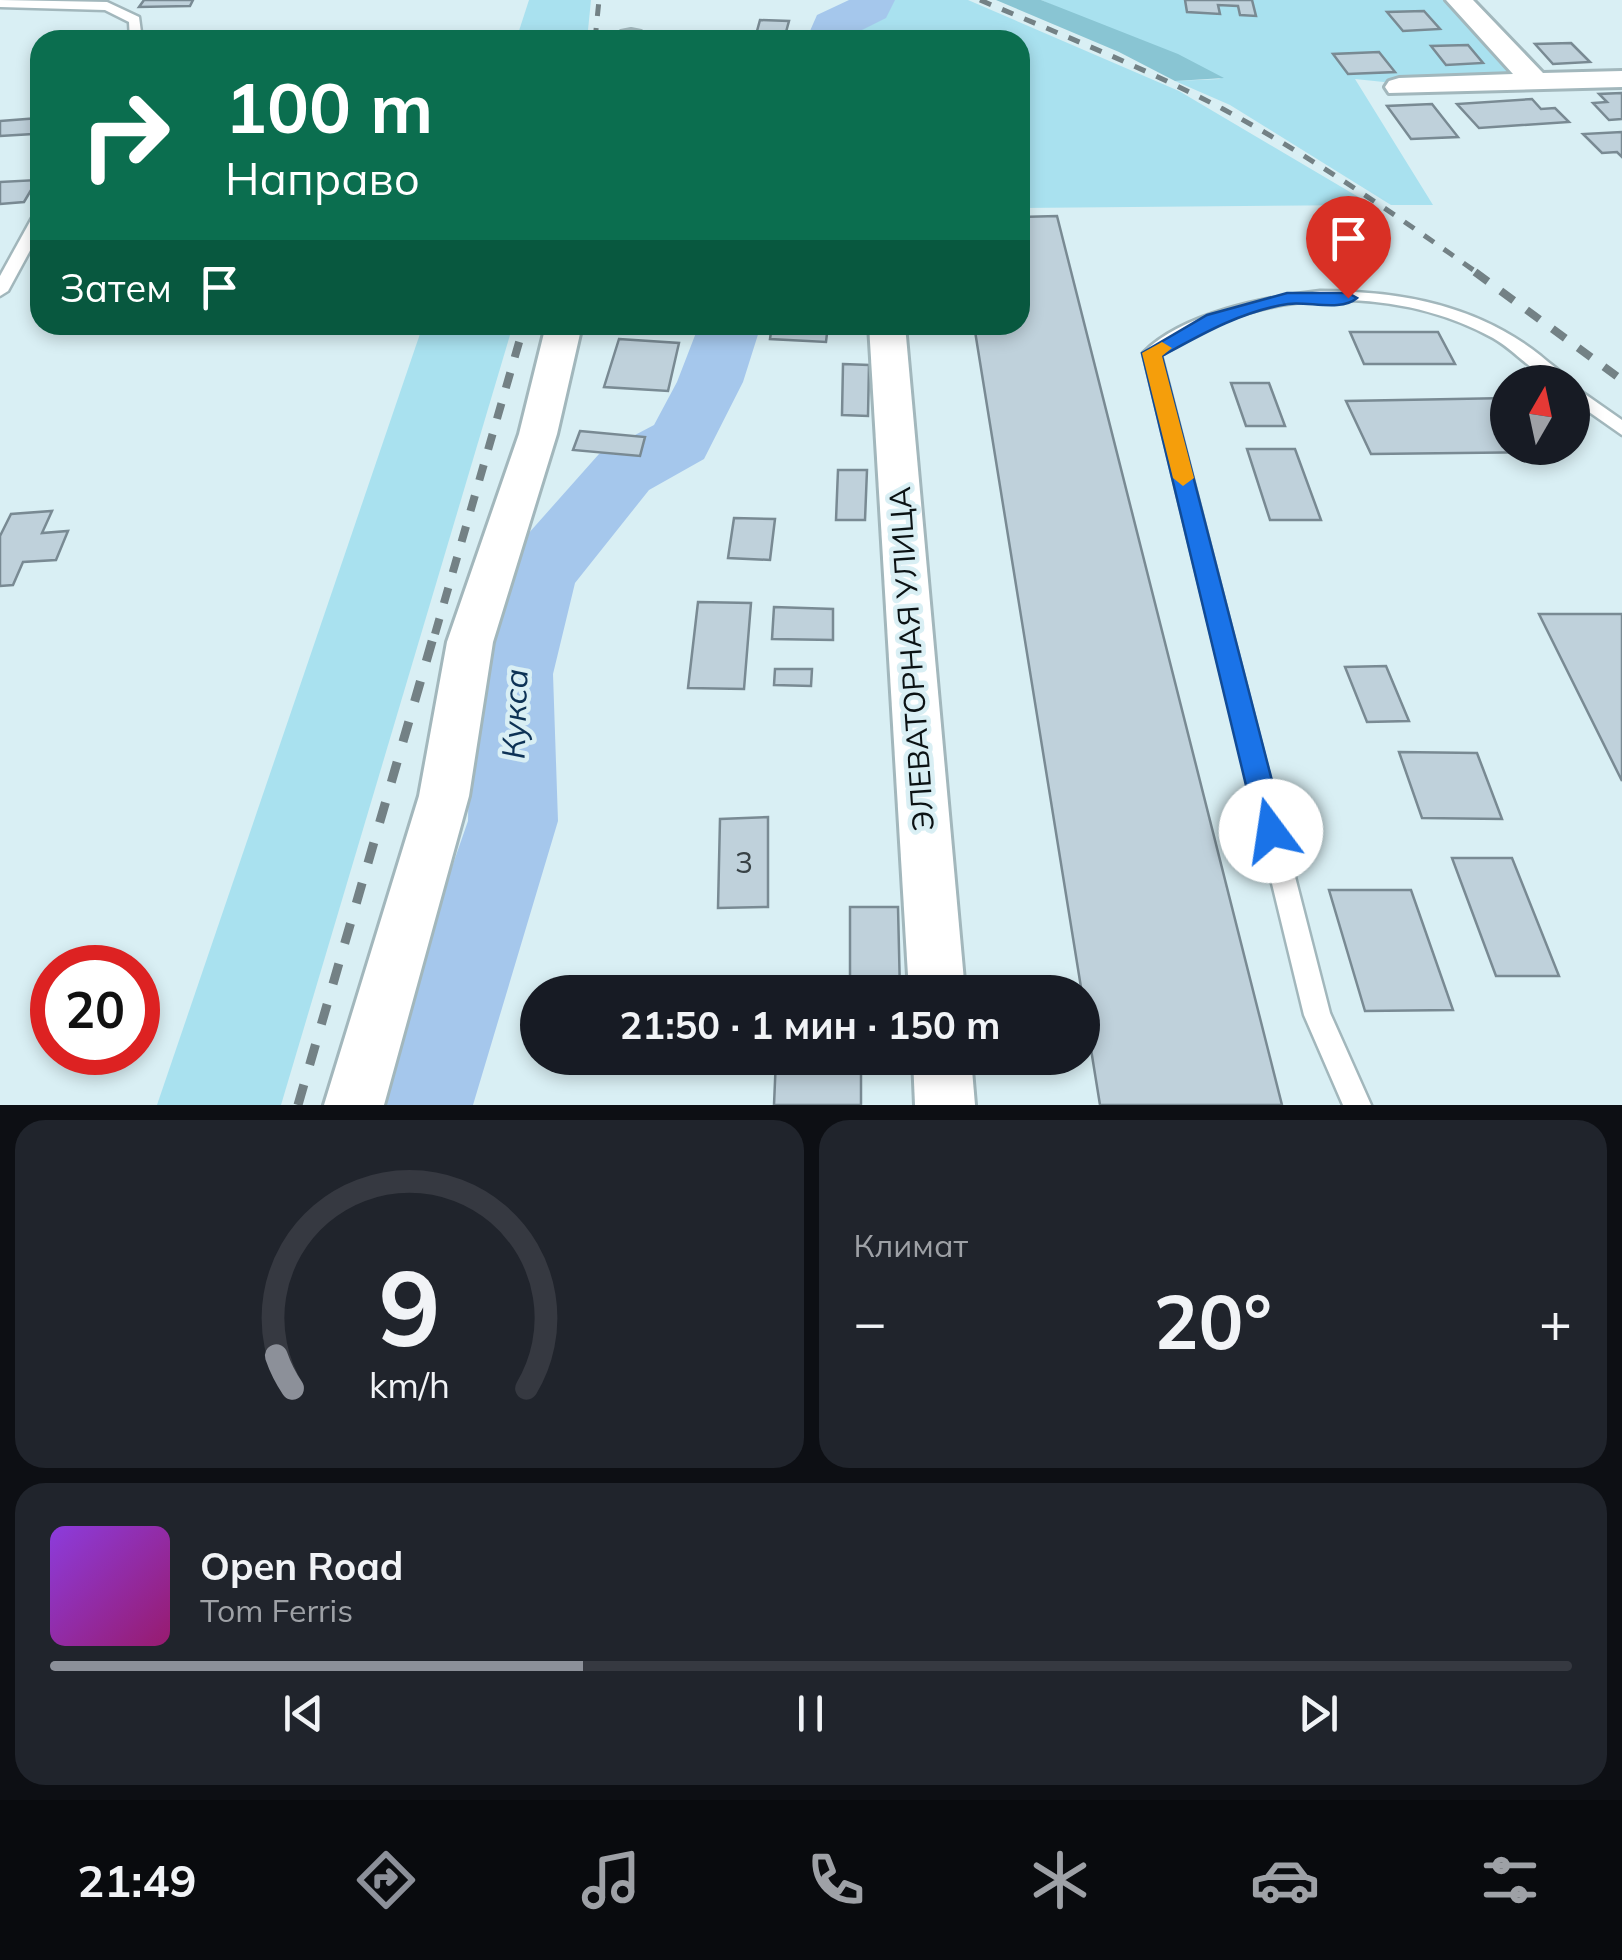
<!DOCTYPE html>
<html lang="ru">
<head>
<meta charset="utf-8">
<style>
  body { margin:0; font-family:Mulish,sans-serif; background:#20242c; color:#f1f3f6; height:100vh; display:flex; flex-direction:column; font-size:38px; white-space:nowrap }
  * { box-sizing:border-box; margin:0 }
  p { font-size:32px; color:#9ea1a6 }
  .icon { flex:none; width:55px; height:55px; fill:none; stroke:currentColor; stroke-width:2; stroke-linecap:round; stroke-linejoin:round }
  .map { position:relative; height:1105px; overflow:hidden }
  .panel { display:flex; flex-direction:column; gap:15px; padding:15px; background:#0d0f14; flex:1 }
  .panel>* { flex:none }
  .top-card { position:absolute; left:30px; top:30px; width:1000px; height:305px; border-radius:30px; box-shadow:0 5px 15px #0003; background:#0b6e4f; color:#fff; overflow:hidden }
  .needle { width:65px; rotate:9deg }
  .tools { position:absolute; left:1490px; top:365px; display:grid; gap:20px }
  .tools a { display:grid; place-items:center; width:100px; height:100px; border-radius:50%; background:#171b24; box-shadow:0 5px 15px #0003; font-size:50px }
  .speed { position:absolute; left:30px; top:945px; display:flex; gap:20px; font-size:50px; font-weight:700; text-align:center }
  .speed>* { display:grid; place-content:center; width:130px; height:130px; border-radius:50%; background:#171b24; box-shadow:0 5px 15px #0003; line-height:1 }
  .speed .limit { border:15px solid #d22; background:#fff; color:#111 }
  .pin { position:absolute; display:grid; place-items:center; width:85px; height:85px; color:#fff; margin:-102px -42px; border-radius:50% 50% 50% 0; rotate:-45deg; box-shadow:0 0 10px #0007 }
  .pin .icon { rotate:45deg }
  .me { position:absolute; width:110px; margin:-55px; rotate:346deg; stroke-linejoin:round; filter:drop-shadow(0 0 8px #0008) }
  .turn { display:flex; align-items:center; gap:35px; height:210px; padding:0 30px; font-size:45px }
  .turn .icon { width:130px; height:130px; stroke-width:2.5 }
  .turn b { display:block; font-size:70px; line-height:85px }
  .then { display:flex; align-items:center; height:95px; padding:0 30px; background:#0003; gap:20px; font-size:38px }
  .big { font-size:75px; font-weight:700; line-height:1.1 }
  .panel .card { flex:1; display:flex; flex-direction:column; justify-content:center; gap:15px; min-width:0; padding:0 35px; border-radius:30px; background:#20242c }
  .panel .dial { align-items:center; gap:0 }
  .dial svg { height:260px; overflow:visible; fill:none; stroke:#363941; stroke-width:7; stroke-linecap:round; text-anchor:middle }
  .dial text { fill:#f1f3f6; stroke:none }
  .song { display:flex; align-items:center; gap:30px }
  .cover { width:120px; height:120px; border-radius:15px; background:linear-gradient(135deg,hsl(270 70% 55%),hsl(320 70% 35%)) }
  .played { height:10px; border-radius:5px; background:linear-gradient(90deg,#8c9099 35%,#363941 35%) }
  .keys { display:flex; justify-content:space-around; direction:ltr }
  .heat { display:flex; justify-content:space-between; align-items:center; font-size:55px; direction:ltr }
  .panel .tiles { flex:1; display:grid; gap:15px; grid-template-columns:1fr 1fr }
  .card:last-child { grid-column:span 2 }
  .trip { position:absolute; left:520px; top:975px; width:580px; height:100px; border-radius:50px; background:#171b24; box-shadow:0 5px 15px #0003; font-weight:700; line-height:100px; text-align:center }
  .menu { display:flex; height:160px; justify-content:space-around; align-items:center; background:#090b0e; color:#9ea1a6 }
  .menu .icon { width:70px; height:70px }
  .menu .selected { color:#8c9099 }
  .menu b { font-size:45px; color:#f1f3f6 }
  .map>svg:first-child { display:block }
</style>
</head>
<body>
<div class="map">
<svg width="1622" height="1105" viewBox="0 0 1622 1105">
  <rect width="100%" height="100%" fill="#d9eff4"/>
  <!-- green -->
  <g fill="#a9e1ef">
    <polygon points="529,0 591,0 587,40 516,40"/>
    <polygon points="881,0 968,0 1179,91 1372,205 1020,208 1020,40 847,40 852,25 875,14"/>
    <polygon points="1041,0 1451,0 1521,78 1403,84 1355,79 1433,205 1391,205 1230,105 1175,81 1221,79"/>
    <polygon points="423,325 513,325 281,1105 157,1105"/>
  </g>
  <!-- forest -->
  <polygon fill="#89c5d3" points="996,0 1041,0 1178,54 1224,78 1175,81 1119,52"/>
  <g fill="none" stroke-linecap="round" stroke-linejoin="round">
    <!-- river -->
    <g fill="#a5c7ec" fill-rule="evenodd">
      <polygon points="849,0 895,0 886,18 856,33 854,40 806,40 817,15"/>
      <polygon points="699,325 761,325 743,382 704,459 649,490 575,583 553,674 558,821 473,1105 369,1105 468,821 471,674 501,573 512,552 599,454 654,425 677,382"/>
    </g>
  </g>
  <!-- building -->
  <g fill="#bfd1db" stroke="#798a93" stroke-width="2.5">
    <polygon points="144,0 193,0 190,6 139,7"/>
    <polygon points="1185,0 1252,0 1256,16 1240,15 1238,6 1218,5 1220,14 1187,12"/>
    <polygon points="1424,11 1440,29 1403,31 1387,12"/>
    <polygon points="760,20 789,21 786,32 757,31"/>
    <polygon points="1571,43 1590,62 1553,64 1535,44"/>
    <polygon points="1468,45 1483,63 1446,65 1431,46"/>
    <polygon points="1379,52 1395,72 1348,74 1333,54"/>
    <polygon points="1622,93 1622,119 1609,120 1593,103 1607,102 1599,94"/>
    <polygon points="1532,99 1541,109 1555,108 1569,122 1479,128 1457,104"/>
    <polygon points="1432,104 1458,137 1411,139 1387,106"/>
    <polygon points="40,118 33,134 0,136 0,121"/>
    <polygon points="1622,132 1622,157 1617,152 1602,153 1583,134"/>
    <polygon points="37,180 24,202 0,204 0,182"/>
    <polygon points="1057,216 1282,1105 1100,1105 974,325 1020,325 1020,217"/>
    <polygon points="772,325 828,325 826,342 770,339"/>
    <polygon points="1350,332 1438,332 1455,364 1364,364"/>
    <polygon points="619,339 679,343 668,391 604,387"/>
    <polygon points="843,364 869,365 868,416 842,415"/>
    <polygon points="1231,383 1269,383 1285,426 1246,426"/>
    <polygon points="1508,398 1508,448 1540,448 1543,452 1371,454 1346,401"/>
    <polygon points="580,431 645,437 640,456 573,450"/>
    <polygon points="1247,449 1295,449 1321,520 1270,520"/>
    <polygon points="838,470 867,470 865,520 836,520"/>
    <polygon points="52,511 42,533 68,531 56,560 23,562 13,585 0,586 0,536 11,514"/>
    <polygon points="734,518 775,519 770,560 728,558"/>
    <polygon points="698,602 751,603 744,689 688,688"/>
    <polygon points="774,607 833,609 833,640 772,639"/>
    <polygon points="1539,614 1622,614 1622,781"/>
    <polygon points="1386,666 1409,721 1367,722 1345,667"/>
    <polygon points="775,669 812,669 811,686 774,685"/>
    <polygon points="1399,752 1477,753 1502,819 1422,818"/>
    <polygon points="768,817 768,907 718,908 720,819"/>
    <polygon points="1452,858 1512,858 1559,976 1496,976"/>
    <polygon points="1329,890 1411,890 1453,1010 1365,1011"/>
    <polygon points="850,907 898,907 900,992 850,992"/>
    <polygon points="776,1058 861,1058 861,1105 774,1105"/>
  </g>
  <g fill="none" stroke-linecap="round" stroke-linejoin="round">
    <defs>
      <g id="service">
        <polygon points="0,0 107,2 139,17 142,40 130,40 129,22 105,10 0,7"/>
        <polygon points="40,213 40,232 8,291 0,296 0,276 32,218"/>
        <path d="M1320,291C1401,291 1477,305 1541,356C1551,365 1563,372 1571,382C1539,384 1520,353 1493,338C1411,293 1301,287 1215,325C1197,333 1179,345 1161,355L1330,1013L1371,1105H1343L1304,1015L1143,353C1182,313 1266,297 1320,291Z"/>
        <polygon points="1572,385 1622,420 1622,435 1572,400"/>
      </g>
      <g id="minor">
        <polygon points="1446,0 1473,0 1543,73 1622,71 1622,87 1389,93 1385,87 1389,81 1399,78 1513,74"/>
        <polygon points="631,30 641,32 644,40 616,40 621,32"/>
        <polygon points="546,325 582,325 557,434 493,642 469,796 384,1105 324,1105 419,796 447,642 519,434"/>
        <polygon points="869,325 905,325 965,992 909,992"/>
        <polygon points="913,1058 971,1058 975,1105 915,1105"/>
      </g>
    </defs>
    <!-- service casing -->
    <use href="#service" stroke="#a2b7bc" stroke-width="5"/>
    <!-- minor casing -->
    <use href="#minor" stroke="#a2b7bc" stroke-width="6"/>
    <!-- service -->
    <use href="#service" fill="#fff" fill-rule="evenodd"/>
    <!-- minor -->
    <use href="#minor" fill="#fff" fill-rule="evenodd"/>
    <!-- rail-far2 -->
    <g stroke="#738185" stroke-width="5" stroke-dasharray="12 12" stroke-linecap="butt">
      <path d="M980,0C1062,35 1145,68 1223,109C1312,157 1396,215 1479,274"/>
      <polyline points="595,40 599,0"/>
    </g>
    <!-- rail-far1 -->
    <g stroke="#738185" stroke-width="8" stroke-dasharray="16 16" stroke-linecap="butt">
      <polyline points="1475,272 1622,380"/>
      <polyline points="435,634 524,325"/>
    </g>
    <!-- rail -->
    <polyline stroke="#738185" stroke-width="9" stroke-dasharray="21 21" stroke-linecap="butt" points="298,1105 435,631"/>
  </g>
  <!-- route -->
  <path fill="#1a73e8" stroke="#114b97" stroke-width="2.5" d="M1287,293H1348L1357,298C1341,312 1308,301 1288,304C1242,311 1202,334 1162,356L1285,831L1281,840L1271,843L1261,840L1257,831L1142,353L1207,315Z"/>
  <!-- slow -->
  <polygon fill="#f59e0b" points="1162,342 1172,348 1162,356 1194,478 1183,486 1173,478 1142,353"/>
  <g text-anchor="middle" stroke-width="9" stroke-linejoin="round" paint-order="stroke">
    <!-- street labels -->
    <g font-size="30" fill="#0b1214" stroke="#d9eff4">
      <text transform="translate(912 659) rotate(-94)" y="10">ЭЛЕВАТОРНАЯ УЛИЦА</text>
    </g>
    <!-- near-number labels -->
    <g font-size="30" fill="#384246">
      <text x="744" y="873">3</text>
    </g>
    <!-- water labels -->
    <g font-size="32" font-style="italic" fill="#0d3255" stroke="#d9eff4">
      <text transform="translate(515 714) rotate(-88)" y="11">Кукса</text>
    </g>
  </g>
</svg>
<div class="tools">
<a><svg class="needle" viewBox="-14 -14 28 28"><path d="M0-13l5 13h-10z" fill="#e53935"/><path d="M0 13l5-13h-10z" fill="#9ea1a6"/></svg></a>
</div>
<div class="speed"><div class="limit">20</div></div>
<div class="pin" style="left:1348px;top:298px;background:#d93025"><svg class="icon" aria-label="arrive" viewBox="0 0 24 24"><path d="M6 21V4h12l-3 4 3 4H6"/></svg></div>
<svg class="me" style="left:1271px;top:831px" viewBox="-20 -20 40 40"><circle r="19" fill="#fff"/><path d="M0-13L10 11 0 6-10 11z" fill="#1a73e8"/></svg>
<div class="trip">21:50 · 1 мин · 150 m</div>
<div class="top-card">
<div class="turn"><svg class="icon" aria-label="right" viewBox="0 0 24 24"><path d="M7 20v-9h11M14 6l5 5-5 5"/></svg><div><b>100 m</b>Направо</div></div>
<div class="then">Затем<svg class="icon" aria-label="arrive" viewBox="0 0 24 24"><path d="M6 21V4h12l-3 4 3 4H6"/></svg></div>
</div>
</div>
<section class="panel">
<div class="tiles">
<div class="card dial"><svg viewBox="0 0 100 80">
<path d="M14 69A42 42 0 1 1 86 69"/>
<path d="M14 69A42 42 0 0 1 9 59" stroke="#8c9099"/>
<text x="50" y="56" font-size="32" font-weight="700">9</text>
<text x="50" y="72" font-size="11">km/h</text>
</svg></div>
<div class="card"><p>Климат</p>
<div class="heat"><a>−</a><b class="big">20°</b><a>+</a></div>
</div>
<div class="card">
<div class="song"><i class="cover"></i><div><b>Open Road</b><p>Tom Ferris</p></div></div>
<div class="played"></div>
<div class="keys"><svg class="icon" aria-label="previous" viewBox="0 0 24 24"><path d="M18 5L8 12l10 7zM5 5v14"/></svg><svg class="icon" aria-label="pause" viewBox="0 0 24 24"><path d="M8 5v14M16 5v14"/></svg><svg class="icon" aria-label="next" viewBox="0 0 24 24"><path d="M6 5l10 7-10 7zM19 5v14"/></svg></div>
</div>
</div>
</section>
<nav class="menu">
<b>21:49</b>
<svg class="icon selected" aria-label="directions" viewBox="0 0 24 24"><path d="M12 3l9 9-9 9-9-9zM9 14v-3h6M13 9l2 2-2 2"/></svg>
<svg class="icon" aria-label="music" viewBox="0 0 24 24"><path d="M9 18V5l10-2v13"/><circle cx="6" cy="18" r="3"/><circle cx="16" cy="16" r="3"/></svg>
<svg class="icon" aria-label="phone" viewBox="0 0 24 24"><path d="M5 4h4l2 5-3 2q2 4 5 5l2-3 5 2v4C11 20 4 13 5 4z"/></svg>
<svg class="icon" aria-label="climate" viewBox="0 0 24 24"><path d="M12 3v18M4 7l16 10M4 17L20 7"/></svg>
<svg class="icon" aria-label="car" viewBox="0 0 24 24"><path d="M5 17H2v-5l4-1 3-4h7l3 4 3 1v5h-3M9 17h6M6 11h13"/><circle cx="7" cy="17" r="2"/><circle cx="17" cy="17" r="2"/></svg>
<svg class="icon" aria-label="filters" viewBox="0 0 24 24"><path d="M4 7h16M4 17h16"/><circle cx="9" cy="7" r="2"/><circle cx="15" cy="17" r="2"/></svg>
</nav>
</body>
</html>
